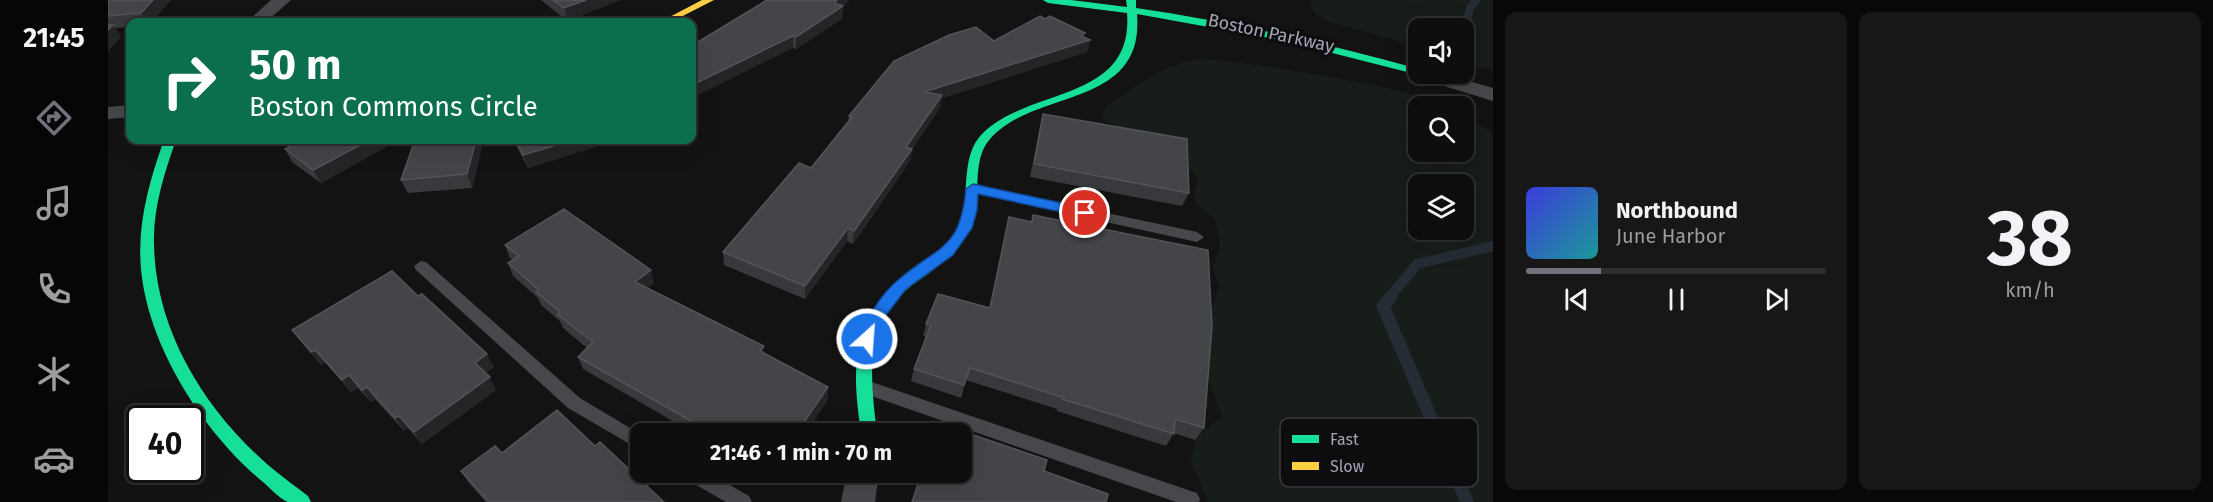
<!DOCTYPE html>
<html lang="en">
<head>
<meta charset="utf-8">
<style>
  body { margin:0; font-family:"Fira Sans",sans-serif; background:#171717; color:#f1f3f6; height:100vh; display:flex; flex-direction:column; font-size:22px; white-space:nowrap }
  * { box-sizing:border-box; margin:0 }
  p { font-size:20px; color:#9b9c9e }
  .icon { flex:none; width:33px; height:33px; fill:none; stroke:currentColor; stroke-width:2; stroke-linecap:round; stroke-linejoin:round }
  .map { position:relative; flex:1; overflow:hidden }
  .details { display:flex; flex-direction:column; gap:12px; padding:12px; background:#080808; width:720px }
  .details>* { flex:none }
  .banner { position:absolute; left:18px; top:18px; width:570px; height:126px; border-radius:12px; box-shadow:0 6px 24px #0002,0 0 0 2px #2e2e2e; background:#0b6e4f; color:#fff; overflow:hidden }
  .controls { position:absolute; left:1300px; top:18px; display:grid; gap:12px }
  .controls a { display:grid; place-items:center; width:66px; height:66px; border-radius:12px; background:#0e0e0e; box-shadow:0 6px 24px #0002,0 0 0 2px #2e2e2e; font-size:30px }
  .speed { position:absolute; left:18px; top:405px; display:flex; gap:12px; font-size:30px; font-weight:700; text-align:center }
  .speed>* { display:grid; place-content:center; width:78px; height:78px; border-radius:50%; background:#0e0e0e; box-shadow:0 6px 24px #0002,0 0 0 2px #2e2e2e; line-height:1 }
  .speed .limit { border:3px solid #111; border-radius:9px; background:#fff; color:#111 }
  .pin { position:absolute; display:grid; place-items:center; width:51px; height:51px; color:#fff; margin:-26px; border:3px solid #fff; border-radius:50%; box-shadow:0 2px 6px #0007 }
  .me { position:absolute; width:66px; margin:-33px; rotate:26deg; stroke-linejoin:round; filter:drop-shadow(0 0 4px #0008) }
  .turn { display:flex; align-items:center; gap:21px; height:126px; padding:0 24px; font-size:27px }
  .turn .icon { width:78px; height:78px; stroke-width:2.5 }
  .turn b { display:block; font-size:42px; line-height:51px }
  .details .tile { flex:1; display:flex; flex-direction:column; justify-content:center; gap:9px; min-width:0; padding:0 21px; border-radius:12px; background:#171717 }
  .details .dial { align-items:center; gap:0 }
  .dial b { font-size:78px; line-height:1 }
  .song { display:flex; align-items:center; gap:18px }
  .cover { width:72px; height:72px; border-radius:9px; background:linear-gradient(135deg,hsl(240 70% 55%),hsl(180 70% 35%)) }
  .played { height:6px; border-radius:3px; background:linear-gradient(90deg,#71737c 25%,#2e2e2e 25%) }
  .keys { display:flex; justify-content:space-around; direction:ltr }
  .details .tiles { flex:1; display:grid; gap:12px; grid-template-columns:repeat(2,1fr) }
  .trip { position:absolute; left:522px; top:423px; width:342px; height:60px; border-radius:12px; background:#0e0e0e; box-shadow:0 6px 24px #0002,0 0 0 2px #2e2e2e; font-weight:700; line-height:60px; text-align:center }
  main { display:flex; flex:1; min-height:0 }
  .tabs { display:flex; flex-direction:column; width:108px; justify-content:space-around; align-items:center; background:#060606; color:#9b9c9e }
  .tabs .icon { width:42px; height:42px }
  .tabs .active { color:#71737c }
  .tabs b { font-size:27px; color:#f1f3f6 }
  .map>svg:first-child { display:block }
</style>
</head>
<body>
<main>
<nav class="tabs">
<b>21:45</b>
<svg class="icon active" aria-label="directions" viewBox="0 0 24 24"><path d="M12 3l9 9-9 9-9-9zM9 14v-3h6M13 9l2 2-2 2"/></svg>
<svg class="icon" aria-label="music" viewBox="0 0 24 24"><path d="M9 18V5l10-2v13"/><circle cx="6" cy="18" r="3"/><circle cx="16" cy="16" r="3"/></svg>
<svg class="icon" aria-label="phone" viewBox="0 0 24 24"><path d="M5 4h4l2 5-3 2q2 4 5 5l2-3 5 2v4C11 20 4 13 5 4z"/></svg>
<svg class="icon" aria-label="climate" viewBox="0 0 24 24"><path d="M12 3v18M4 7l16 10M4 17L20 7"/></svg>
<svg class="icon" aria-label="car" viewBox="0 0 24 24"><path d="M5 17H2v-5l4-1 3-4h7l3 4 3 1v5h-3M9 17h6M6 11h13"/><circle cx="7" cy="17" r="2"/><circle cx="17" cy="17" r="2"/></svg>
</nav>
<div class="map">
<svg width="1385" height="502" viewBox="0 0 1385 502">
  <rect width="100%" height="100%" fill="#131313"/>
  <!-- green -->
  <g fill="#171d19" fill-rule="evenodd">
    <polygon points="1204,0 1385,0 1385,71 1356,63 1356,28 1311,28 1311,47 1219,21 1207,13 1202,5"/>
    <path d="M1097,59C1137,62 1176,69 1216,76C1258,84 1297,88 1336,106H1311V152H1356V118L1385,132V502H1100L1083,462L1088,436L1114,417L1098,372L1096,334L1111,287L1105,269L1112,245L1107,219L1091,206L1086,198L1090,178L1054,137L1000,123L994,117L998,107C1029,86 1058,61 1097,59ZM1311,184H1356V230H1311Z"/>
  </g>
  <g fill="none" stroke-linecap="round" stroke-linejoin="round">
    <!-- stream-far2 -->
    <polyline stroke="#262c35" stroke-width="8" points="1357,28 1362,8 1368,0"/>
    <!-- stream-far1 -->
    <polyline stroke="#262c35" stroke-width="10" points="1281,298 1309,264 1385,246"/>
    <!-- stream -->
    <polyline stroke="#262c35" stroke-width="13" points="1283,297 1275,306 1359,502"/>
    <!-- lane -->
    <g fill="#47484c" fill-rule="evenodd">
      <polygon points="865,185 1089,232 1096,237 1089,242 861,192 859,189"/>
      <polygon points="313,261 318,262 472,398 532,434 532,450 460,408 308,270 306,266"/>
      <polygon points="758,380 1083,491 1089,493 1092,499 1091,502 1068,502 752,392 750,387 752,382"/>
      <polygon points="574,472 599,472 641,496 644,502 618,502 576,478"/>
    </g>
    <!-- street -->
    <g fill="#47484c" fill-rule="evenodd">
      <polygon points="163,0 183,0 158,22 139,22"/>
      <polygon points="1311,70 1311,74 1336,74 1385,88 1385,101 1310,78 1307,74"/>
      <polygon points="22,105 22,117 0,119 0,107"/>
      <polygon points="739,472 771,472 767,502 733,502"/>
    </g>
    <!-- fast -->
    <g fill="#16e098" fill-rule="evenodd">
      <path d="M935,0H963L1019,7L1018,0H1028V8C1124,22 1218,43 1311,69V74H1315L1311,75L1173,40L1029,14C1037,109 926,88 882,139C862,161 875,200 863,227C853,251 831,266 810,281C754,320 762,374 769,434H753C747,386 741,349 769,307C777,295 785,284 796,276C815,263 839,250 850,228C864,199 850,157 875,133C922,87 1026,102 1019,13L940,3Z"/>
      <path d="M56,140H68C57,171 46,205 46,238C45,327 95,408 160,465C173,476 187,486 200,496L203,502C196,502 186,502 180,502C172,499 162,488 155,482C96,433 40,347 33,269C29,224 41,182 56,140Z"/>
    </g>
    <!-- slow -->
    <polygon fill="#ffcf43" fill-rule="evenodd" points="594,0 606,0 563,22 552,22"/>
  </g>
  <!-- wall -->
  <g fill="#38393c">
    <polygon points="0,0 63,0 43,22 22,22 22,27 7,28 13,37 0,51"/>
    <polygon points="433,0 512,0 459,21"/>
    <polygon points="659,0 741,0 735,6 735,18 688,49 685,48 590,42"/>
    <polygon points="937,19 977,33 976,37 982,40 979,52 834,98 832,108 804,149 802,161 745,244 739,241 697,299 616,265 615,252 703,168 740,122 741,116 886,41"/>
    <polygon points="935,114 1081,193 1074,206 922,177 932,127"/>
    <polygon points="195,140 274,140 278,147 213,183 184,162 177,149"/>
    <polygon points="307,140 374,140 375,142 364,188 300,193 293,180"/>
    <polygon points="405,140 485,140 487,147 420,168"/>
    <polygon points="925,215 1096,428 1087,440 1066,433 1058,446 949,411 949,409 858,380 853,398 803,381 806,369 818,337 815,336 818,324 882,308 901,217 923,222"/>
    <polygon points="397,245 546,283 539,288 656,353 720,399 697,434 587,434 475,369 470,357 479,348 455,328 452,321 433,305 430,298 405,276 400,263 405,260 402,258"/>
    <polygon points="184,330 386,367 377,373 388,390 314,444 300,428 296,431 267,399 263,402 250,388 243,392 217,362 213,365"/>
    <polygon points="487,446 556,502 378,502 361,483 353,471 394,453"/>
  </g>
  <!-- shaded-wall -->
  <g fill="#242526">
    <polygon points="45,0 63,0 43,22 40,22 33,13"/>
    <polygon points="478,0 512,0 459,21 456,8"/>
    <polygon points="729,0 741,0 735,6 735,18 688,49 688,37"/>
    <polygon points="5,25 13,37 0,51 0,30"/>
    <polygon points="977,33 974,42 982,40 979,52 834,98 832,108 804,149 802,161 745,244 746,231 798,147 816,92 973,36"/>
    <polygon points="685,36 685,48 584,98 584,85"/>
    <polygon points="262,140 274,140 278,147 213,183 205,170"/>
    <polygon points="368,140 374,140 375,142 364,188 359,174"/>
    <polygon points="465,140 485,140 487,147 420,168 415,155"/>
    <polygon points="740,228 739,241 697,299 697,286"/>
    <polygon points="543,270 546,283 530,295 527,282"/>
    <polygon points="656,346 656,358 652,351"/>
    <polygon points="207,350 217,362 213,365 203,352"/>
    <polygon points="379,354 386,367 374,375 367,363"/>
    <polygon points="241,375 250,388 243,392 234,380"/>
    <polygon points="382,377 388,390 314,444 306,432"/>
    <polygon points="259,387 267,399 263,402 254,390"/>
    <polygon points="720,387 720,399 697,434 688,434"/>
    <polygon points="291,416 300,428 296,431 287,418"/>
    <polygon points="594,424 595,434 594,434 592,426"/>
  </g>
  <!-- building -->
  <g fill="#444549" stroke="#52545a" stroke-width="1.5">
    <polygon points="0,0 45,0 33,13 0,16"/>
    <polygon points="445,0 478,0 456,8"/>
    <polygon points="659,0 729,0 726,3 735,6 688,37 685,36 584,85 584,42 587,40 590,42"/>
    <polygon points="932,16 937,19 942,16 977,33 973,36 982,40 816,92 834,95 798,147 804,149 746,231 740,228 697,286 615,252 691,163 703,168 744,117 741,116 786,61 841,35 868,27 886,41"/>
    <polygon points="0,25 5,25 0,30"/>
    <polygon points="935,114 1079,139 1081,193 926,164"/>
    <polygon points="195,140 262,140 205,170 177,149"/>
    <polygon points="307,140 368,140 359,174 293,180"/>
    <polygon points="408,140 465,140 415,155"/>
    <polygon points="456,209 543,270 527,282 656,346 652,351 720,387 688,434 612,434 594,424 592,426 470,357 485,342 450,315 451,311 428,292 431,290 400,263 411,256 397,245"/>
    <polygon points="925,215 1100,250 1104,326 1096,428 1067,419 1066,434 954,399 954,397 862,368 856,385 806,369 823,325 818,324 830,294 882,308 901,217 924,222"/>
    <polygon points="284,271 310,296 314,294 379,354 367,363 382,377 306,432 291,416 287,418 259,387 254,390 241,375 234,380 207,350 203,352 184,330"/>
    <polygon points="449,410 487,446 492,442 556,502 381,502 353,471 387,446 394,453"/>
    <polygon points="830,423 939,460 936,471 1000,494 998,502 804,502 814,472 854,472 854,434 827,434"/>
  </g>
  <!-- route -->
  <path fill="#1a73e8" stroke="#114b97" stroke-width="1.5" d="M865,184L977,208L983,213L977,217L870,194L869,210L864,228L845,255L798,289L772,323L765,343H754L752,339C759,318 772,296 789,281C830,245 852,252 858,189Z"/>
  <g text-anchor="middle" stroke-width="6" stroke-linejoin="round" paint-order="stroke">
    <!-- far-street labels -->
    <g font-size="18" fill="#a3a6b5" stroke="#0d0d0f">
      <text transform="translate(1163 33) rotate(12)" y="6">Boston Parkway</text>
    </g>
  </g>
  <!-- legend -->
  <rect x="1172" y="418" width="198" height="69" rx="9" fill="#0d0d0f" stroke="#3a3b41" stroke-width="1.5"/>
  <rect x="1184" y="435" width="27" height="8" fill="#16e098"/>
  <rect x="1184" y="462" width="27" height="8" fill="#ffcf43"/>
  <g font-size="16" fill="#a3a6b5">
    <text x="1222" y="445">Fast</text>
    <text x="1222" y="472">Slow</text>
  </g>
</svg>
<div class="controls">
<a><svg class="icon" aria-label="sound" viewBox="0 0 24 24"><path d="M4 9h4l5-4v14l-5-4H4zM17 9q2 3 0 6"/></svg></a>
<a><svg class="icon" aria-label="search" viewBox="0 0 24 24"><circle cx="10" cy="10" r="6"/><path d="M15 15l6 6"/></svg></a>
<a><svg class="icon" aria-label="layers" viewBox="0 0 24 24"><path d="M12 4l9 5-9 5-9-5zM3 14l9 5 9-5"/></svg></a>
</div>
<div class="speed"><div class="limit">40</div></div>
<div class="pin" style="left:977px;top:213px;background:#d93025"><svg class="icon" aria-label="arrive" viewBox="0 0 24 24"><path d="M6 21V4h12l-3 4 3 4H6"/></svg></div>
<svg class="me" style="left:759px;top:339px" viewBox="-20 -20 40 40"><circle r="17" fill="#1a73e8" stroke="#fff" stroke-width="3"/><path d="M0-11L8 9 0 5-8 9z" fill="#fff"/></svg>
<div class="trip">21:46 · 1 min · 70 m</div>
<div class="banner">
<div class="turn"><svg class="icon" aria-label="right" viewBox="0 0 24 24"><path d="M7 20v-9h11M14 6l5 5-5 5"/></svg><div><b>50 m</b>Boston Commons Circle</div></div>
</div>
</div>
<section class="details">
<div class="tiles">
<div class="tile">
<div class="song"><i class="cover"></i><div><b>Northbound</b><p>June Harbor</p></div></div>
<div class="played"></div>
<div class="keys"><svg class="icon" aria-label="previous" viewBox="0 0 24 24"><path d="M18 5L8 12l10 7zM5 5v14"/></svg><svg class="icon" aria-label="pause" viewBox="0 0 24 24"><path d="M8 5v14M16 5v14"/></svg><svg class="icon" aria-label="next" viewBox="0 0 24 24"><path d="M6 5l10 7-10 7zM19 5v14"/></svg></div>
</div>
<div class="tile dial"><b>38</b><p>km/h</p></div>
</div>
</section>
</main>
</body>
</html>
